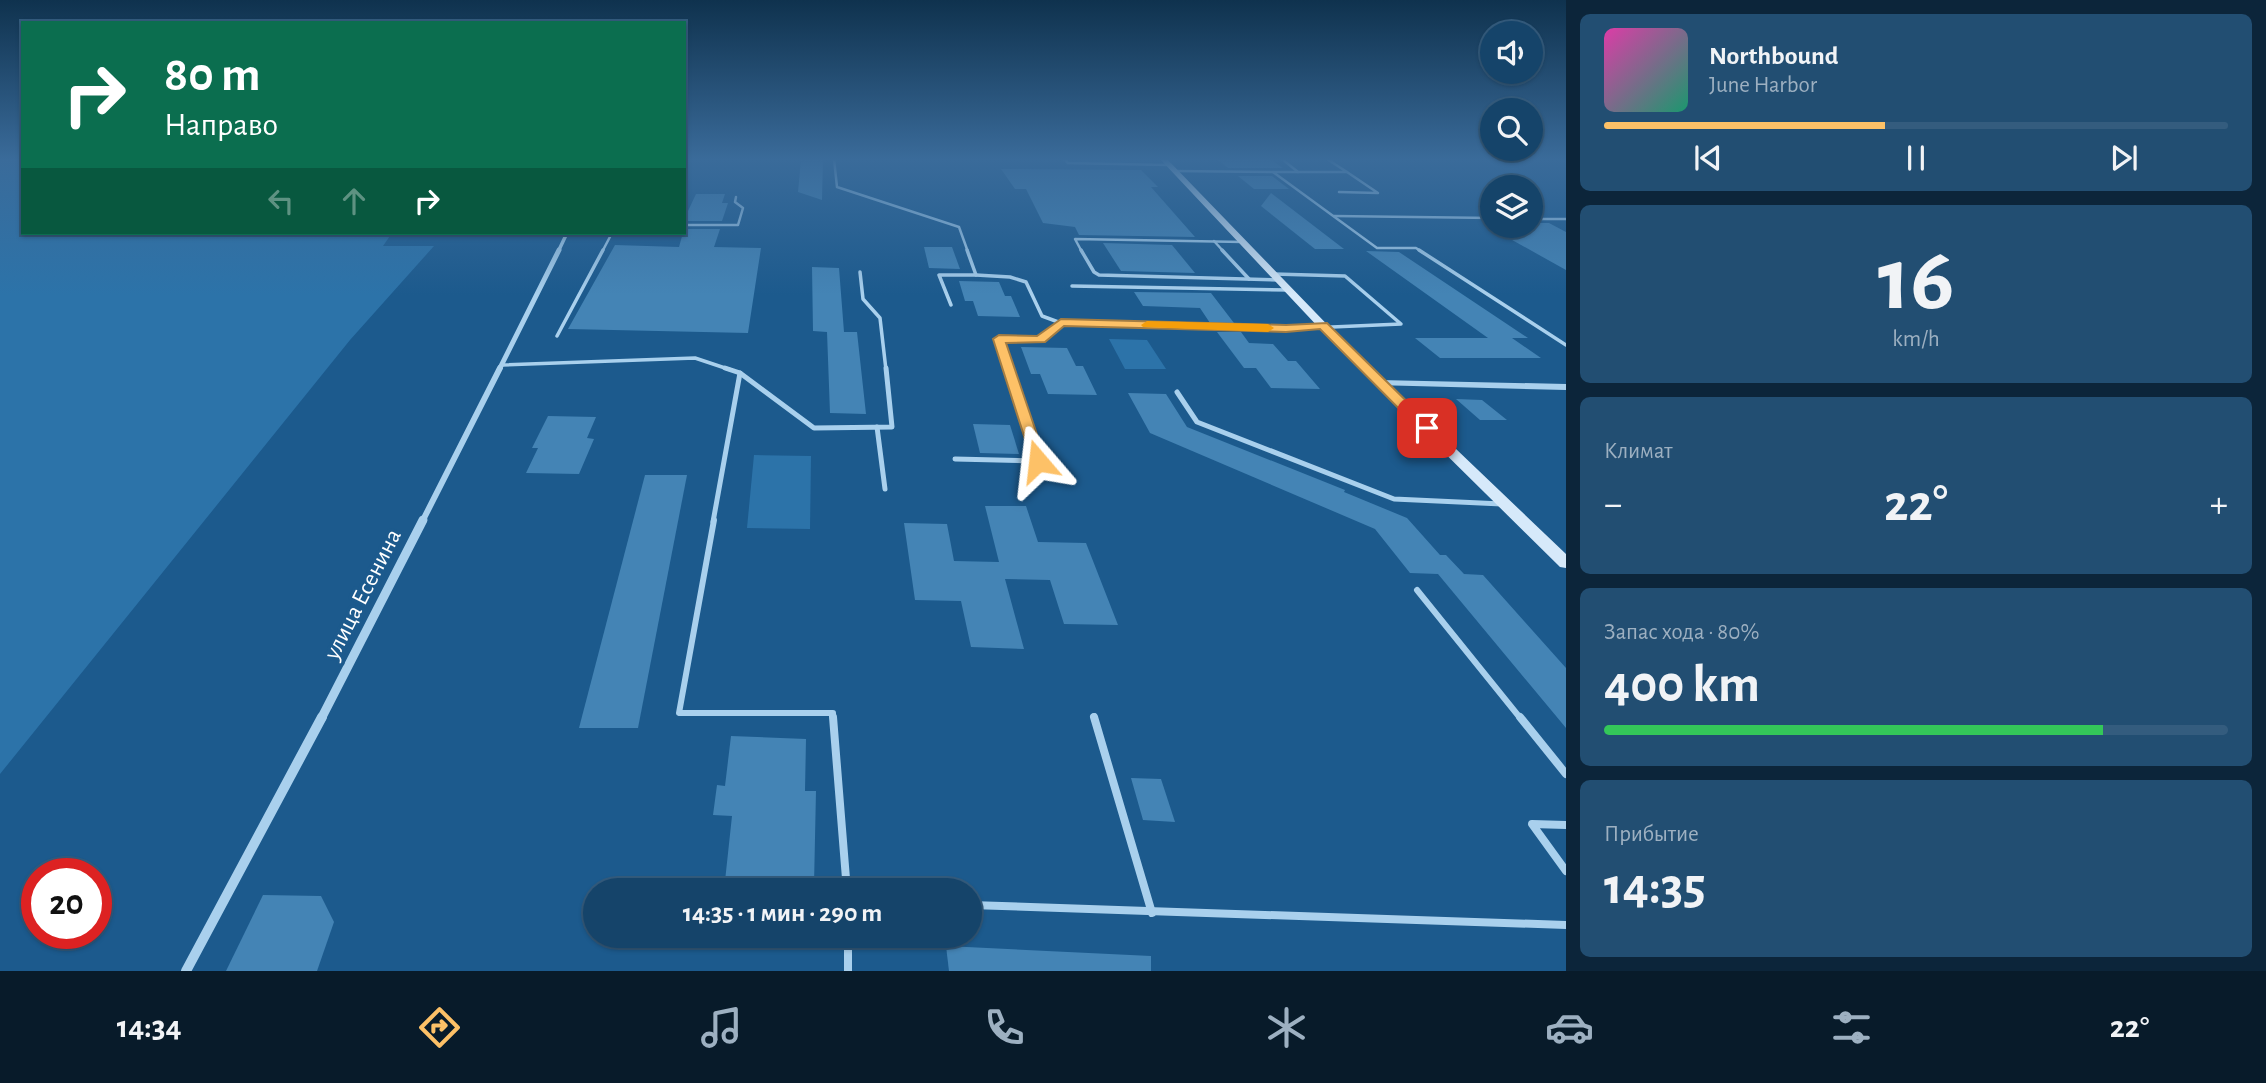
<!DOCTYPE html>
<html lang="ru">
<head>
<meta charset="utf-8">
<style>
  body { margin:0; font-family:"Alegreya Sans",sans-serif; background:#224e72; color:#f1f3f6; height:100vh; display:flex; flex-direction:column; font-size:26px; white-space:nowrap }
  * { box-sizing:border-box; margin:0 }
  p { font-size:23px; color:#9db0c1 }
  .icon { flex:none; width:38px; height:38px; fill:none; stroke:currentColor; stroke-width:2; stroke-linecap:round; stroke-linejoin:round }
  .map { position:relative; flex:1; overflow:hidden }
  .sheet { display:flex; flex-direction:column; gap:14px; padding:14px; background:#0c253a; width:700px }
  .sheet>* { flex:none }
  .hud { position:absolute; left:21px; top:21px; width:665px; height:214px; border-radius:0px; box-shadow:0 2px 5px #0004,0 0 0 2px #345c7e; background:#0b6e4f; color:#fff; overflow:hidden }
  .controls { position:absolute; left:1480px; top:21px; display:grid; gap:14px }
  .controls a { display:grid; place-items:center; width:63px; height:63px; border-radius:50%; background:#15446a; box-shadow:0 2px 5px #0004,0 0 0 2px #345c7e; font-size:35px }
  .speed { position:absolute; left:21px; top:858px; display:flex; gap:14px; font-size:35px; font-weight:700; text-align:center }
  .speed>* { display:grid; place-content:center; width:91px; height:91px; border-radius:50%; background:#15446a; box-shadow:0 2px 5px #0004,0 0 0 2px #345c7e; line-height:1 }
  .speed .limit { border:10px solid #d22; background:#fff; color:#111 }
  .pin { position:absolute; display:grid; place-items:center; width:60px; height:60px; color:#fff; margin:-30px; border-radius:14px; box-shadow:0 4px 10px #0006 }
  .me { position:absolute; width:77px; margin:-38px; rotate:343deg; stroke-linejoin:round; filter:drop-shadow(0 0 5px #0008) }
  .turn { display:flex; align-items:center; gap:24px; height:147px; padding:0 28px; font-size:32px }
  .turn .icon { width:91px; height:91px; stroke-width:2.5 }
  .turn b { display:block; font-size:49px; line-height:60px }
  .lanes { display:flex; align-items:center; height:66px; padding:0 28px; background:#0003; justify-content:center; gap:35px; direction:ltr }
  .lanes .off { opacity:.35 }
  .big { font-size:52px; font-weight:700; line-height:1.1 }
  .sheet .tile { flex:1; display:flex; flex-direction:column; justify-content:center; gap:10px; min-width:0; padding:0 24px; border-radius:10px; background:#224e72 }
  .sheet .dial { align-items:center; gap:0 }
  .dial b { font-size:91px; line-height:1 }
  .song { display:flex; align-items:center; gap:21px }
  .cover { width:84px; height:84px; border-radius:10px; background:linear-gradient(135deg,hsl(320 70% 55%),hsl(160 70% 35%)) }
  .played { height:7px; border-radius:4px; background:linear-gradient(90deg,#fdc167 45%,#345c7e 45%) }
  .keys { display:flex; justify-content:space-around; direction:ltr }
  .heat { display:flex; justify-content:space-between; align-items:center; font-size:38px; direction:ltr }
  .charge { height:10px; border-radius:5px; background:linear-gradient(90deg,#34c759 80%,#345c7e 0) }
  .trip { position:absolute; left:583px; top:878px; width:399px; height:70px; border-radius:35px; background:#15446a; box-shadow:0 2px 5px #0004,0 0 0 2px #345c7e; font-weight:700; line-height:70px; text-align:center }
  .tabs { display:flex; height:112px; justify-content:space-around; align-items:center; background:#081b2a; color:#9db0c1 }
  .tabs .icon { width:49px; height:49px }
  .tabs .active { color:#fdc167 }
  .tabs b { font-size:32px; color:#f1f3f6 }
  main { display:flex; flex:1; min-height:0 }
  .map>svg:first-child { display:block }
</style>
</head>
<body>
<main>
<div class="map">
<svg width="1566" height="971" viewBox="0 0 1566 971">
  <rect width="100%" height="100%" fill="#1c5a8d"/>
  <!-- green -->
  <g fill="#2c73a9">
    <polygon points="0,159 23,159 23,233 392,233 383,246 434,246 350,340 0,774"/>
    <polygon points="1109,339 1147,340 1166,369 1125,369"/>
    <polygon points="754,455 811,456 810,529 747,528"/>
  </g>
  <!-- building -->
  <g fill="#4484b5">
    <polygon points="801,159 823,159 822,200 798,192"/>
    <polygon points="1217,159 1270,159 1283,168 1228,168"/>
    <polygon points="1001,169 1141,170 1158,187 1151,187 1195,237 1079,235 1075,227 1043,223 1026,189 1015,189"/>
    <polygon points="1238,176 1272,176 1289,189 1254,189"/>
    <polygon points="1271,193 1344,249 1315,249 1261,206"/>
    <polygon points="696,194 725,194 722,203 728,203 722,221 684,221 684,211 688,211"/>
    <polygon points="1531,223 1549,223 1566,232 1566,270 1487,226 1531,226"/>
    <polygon points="684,229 720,229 714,247 761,248 748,333 568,329 615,245 679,247"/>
    <polygon points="1103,243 1172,245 1195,273 1121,271"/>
    <polygon points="924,247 952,247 960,269 929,268"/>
    <polygon points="1366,251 1399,252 1528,338 1512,338 1541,358 1440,358 1415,338 1511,338 1488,338"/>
    <polygon points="812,267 839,268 844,332 857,332 866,414 830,413 827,332 813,331"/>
    <polygon points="959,281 999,282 1005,296 1011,296 1020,317 978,316 973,301 965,301"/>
    <polygon points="1134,292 1211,293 1234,323 1210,323 1200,308 1143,306"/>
    <polygon points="1217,332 1241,332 1249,343 1273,344 1288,361 1296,361 1320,389 1271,388 1256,368 1244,368"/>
    <polygon points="1021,347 1067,348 1076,366 1083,366 1097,395 1048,394 1040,374 1031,374"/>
    <polygon points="1128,393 1166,394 1187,427 1345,490 1344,492 1407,518 1440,555 1446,555 1464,574 1483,575 1566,668 1566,728 1438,574 1410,573 1375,529 1150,433"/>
    <polygon points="1456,399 1482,400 1507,420 1480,420"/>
    <polygon points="548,416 596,417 587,438 594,439 579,474 526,473 538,448 532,448"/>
    <polygon points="973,424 1010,425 1019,454 980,453"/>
    <polygon points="645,475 687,475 638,728 579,728"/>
    <polygon points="985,506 1026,506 1038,542 1086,543 1118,625 1064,624 1050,580 1005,579 1024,649 971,647 961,601 915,600 904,523 947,524 954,561 999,562"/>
    <polygon points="731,736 806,739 805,791 816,791 814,885 725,881 732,816 713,815 717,785 725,786"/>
    <polygon points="1131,778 1161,779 1175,822 1143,820"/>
    <polygon points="263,895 321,896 334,922 317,971 226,971"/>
    <polygon points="946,946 1151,956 1151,971 949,971"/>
  </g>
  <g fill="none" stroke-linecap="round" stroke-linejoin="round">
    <!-- service-far4 -->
    <g stroke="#a9d0ed" stroke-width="2.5">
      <polyline points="834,159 837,187 959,227 968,252"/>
      <polyline points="1064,159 1068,163 1169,165"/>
      <polyline points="1282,159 1298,172"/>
      <polyline points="1175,171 1273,172 1377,248 1416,248 1422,252"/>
      <polyline points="1273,172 1347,172 1327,159"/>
      <polyline points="1339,192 1378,193 1347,172"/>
      <polyline points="1334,216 1493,218"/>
      <polyline points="1531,219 1566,219"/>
      <polyline points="684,225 738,225 743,208 735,202 736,197"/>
      <polyline points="1214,241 1224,252"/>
      <polyline points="602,252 612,233"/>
      <polyline points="1082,252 1075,239 1243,242"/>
    </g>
    <!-- service-far3 -->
    <g stroke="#a9d0ed" stroke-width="3.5">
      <polyline points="1081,250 1094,272 1099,275 1280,280"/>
      <polyline points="1222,250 1249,279"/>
      <polyline points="1419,250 1566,345"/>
      <polyline points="860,272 863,299 880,318 886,370"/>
      <polyline points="976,275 1010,277 1026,282 1042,316 1061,323 1286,329 1401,324 1345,276 1274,274"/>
      <polyline points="1072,286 1290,290"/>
      <polyline points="951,305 939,275 976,275 967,250"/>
      <polyline points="557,336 603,250"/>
      <polyline points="502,365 695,358 731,370"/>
      <polyline points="1009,370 999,339 1040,340 1061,323"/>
    </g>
    <!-- service-far2 -->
    <g stroke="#a9d0ed" stroke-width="5">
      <polyline points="725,368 740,373 814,428 892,427 886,368"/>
      <polyline points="1177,392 1197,422 1394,499 1502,504"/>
      <polyline points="877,427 885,489"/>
      <polyline points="955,459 1039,461 1009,368"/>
      <polyline points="713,522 740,373"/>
    </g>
    <!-- service-far1 -->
    <g stroke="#a9d0ed" stroke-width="6">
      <polyline points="714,520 679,713 833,713 833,719"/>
      <polyline points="1417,590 1521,719"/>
      <polyline points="1094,716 1095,719"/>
    </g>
    <!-- service -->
    <g stroke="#a9d0ed" stroke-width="8">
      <polyline points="833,717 847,891"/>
      <polyline points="1094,717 1152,913"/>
      <polyline points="1520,717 1566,774"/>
      <polyline points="1566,825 1532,824 1566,871"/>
      <polyline points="970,905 1566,925"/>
      <polyline points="848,936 848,971"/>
    </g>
    <!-- minor-far4 -->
    <polyline stroke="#a9d0ed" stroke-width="3.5" points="558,252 567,233"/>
    <!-- minor-far3 -->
    <polyline stroke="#a9d0ed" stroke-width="5" points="499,370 559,250"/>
    <!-- minor-far2 -->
    <polyline stroke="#a9d0ed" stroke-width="6" points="422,522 500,368"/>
    <!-- minor-far1 -->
    <polyline stroke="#a9d0ed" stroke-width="9" points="321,719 423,520"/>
    <!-- minor -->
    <polyline stroke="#a9d0ed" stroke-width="10" points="186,971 322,717"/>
    <!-- tertiary -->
    <polygon fill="#a9d0ed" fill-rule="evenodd" points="1379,380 1566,384 1566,390 1375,385 1374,383"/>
    <!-- secondary -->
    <polygon fill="#d6e9fa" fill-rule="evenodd" points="1160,159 1167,159 1345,343 1566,554 1566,568 1560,567 1337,347"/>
  </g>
  <!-- sky -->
  <linearGradient id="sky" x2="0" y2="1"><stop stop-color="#0f324e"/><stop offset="0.54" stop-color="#3a6b9a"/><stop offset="1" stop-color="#3a6b9a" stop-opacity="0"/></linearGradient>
  <rect width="1566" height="295" fill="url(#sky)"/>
  <!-- route -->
  <polygon fill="#fdc167" stroke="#a47d43" stroke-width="2" points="1061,319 1286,325 1327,323 1434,428 1432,431 1421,431 1320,329 1286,332 1064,326 1045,342 1006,343 1046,461 1044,464 1033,464 993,339 999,335 1037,336"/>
  <!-- slow -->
  <polygon fill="#f59e0b" points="1147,321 1268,324 1274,328 1268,332 1143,327 1141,325"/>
  <g text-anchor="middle" stroke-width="7" stroke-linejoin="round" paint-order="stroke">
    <!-- street labels -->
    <g font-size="24" fill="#fff" stroke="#1c5a8d">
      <text transform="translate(362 594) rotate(-63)" y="8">улица Есенина</text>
    </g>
  </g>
</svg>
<div class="controls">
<a><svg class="icon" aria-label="sound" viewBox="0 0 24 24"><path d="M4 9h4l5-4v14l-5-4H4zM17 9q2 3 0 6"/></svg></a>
<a><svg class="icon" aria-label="search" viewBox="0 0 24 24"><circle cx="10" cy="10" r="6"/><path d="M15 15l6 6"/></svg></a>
<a><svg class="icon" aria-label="layers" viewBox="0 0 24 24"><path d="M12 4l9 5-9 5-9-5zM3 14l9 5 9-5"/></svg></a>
</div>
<div class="speed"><div class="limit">20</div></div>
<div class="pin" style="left:1427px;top:428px;background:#d93025"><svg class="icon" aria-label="arrive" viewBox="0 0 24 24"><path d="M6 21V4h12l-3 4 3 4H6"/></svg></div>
<svg class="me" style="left:1038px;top:461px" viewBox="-20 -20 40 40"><path d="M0-17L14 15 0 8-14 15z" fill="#fdc167" stroke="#fff" stroke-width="4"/></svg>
<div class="trip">14:35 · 1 мин · 290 m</div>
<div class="hud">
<div class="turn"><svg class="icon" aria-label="right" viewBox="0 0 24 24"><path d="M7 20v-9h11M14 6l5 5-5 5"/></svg><div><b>80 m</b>Направо</div></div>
<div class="lanes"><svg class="icon off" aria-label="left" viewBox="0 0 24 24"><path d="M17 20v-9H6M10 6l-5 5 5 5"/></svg><svg class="icon off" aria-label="ahead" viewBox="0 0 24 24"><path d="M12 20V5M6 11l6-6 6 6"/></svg><svg class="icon" aria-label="right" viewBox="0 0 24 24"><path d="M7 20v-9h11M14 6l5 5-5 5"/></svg></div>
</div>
</div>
<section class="sheet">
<div class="tile">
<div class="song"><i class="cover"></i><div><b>Northbound</b><p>June Harbor</p></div></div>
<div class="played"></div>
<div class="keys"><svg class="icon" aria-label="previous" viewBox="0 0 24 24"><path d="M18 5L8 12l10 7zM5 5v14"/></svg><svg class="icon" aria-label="pause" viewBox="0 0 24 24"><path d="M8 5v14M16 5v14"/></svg><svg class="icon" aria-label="next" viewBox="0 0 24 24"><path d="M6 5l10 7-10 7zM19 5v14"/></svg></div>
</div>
<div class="tile dial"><b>16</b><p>km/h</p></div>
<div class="tile"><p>Климат</p>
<div class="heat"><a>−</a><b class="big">22°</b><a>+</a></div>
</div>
<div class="tile"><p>Запас хода · 80%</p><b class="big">400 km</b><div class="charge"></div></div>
<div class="tile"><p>Прибытие</p><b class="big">14:35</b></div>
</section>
</main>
<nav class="tabs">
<b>14:34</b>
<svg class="icon active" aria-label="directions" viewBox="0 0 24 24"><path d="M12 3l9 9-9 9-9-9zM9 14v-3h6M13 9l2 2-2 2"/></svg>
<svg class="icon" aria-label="music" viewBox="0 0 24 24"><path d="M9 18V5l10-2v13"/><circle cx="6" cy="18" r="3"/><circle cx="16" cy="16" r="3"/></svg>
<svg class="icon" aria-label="phone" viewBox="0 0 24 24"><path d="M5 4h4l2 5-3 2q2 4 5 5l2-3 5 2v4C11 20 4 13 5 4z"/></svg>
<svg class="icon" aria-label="climate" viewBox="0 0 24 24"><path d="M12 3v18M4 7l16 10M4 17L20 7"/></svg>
<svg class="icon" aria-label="car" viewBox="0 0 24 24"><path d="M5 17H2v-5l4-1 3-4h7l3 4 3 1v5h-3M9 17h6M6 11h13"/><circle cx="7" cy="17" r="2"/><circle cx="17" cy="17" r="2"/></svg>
<svg class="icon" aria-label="filters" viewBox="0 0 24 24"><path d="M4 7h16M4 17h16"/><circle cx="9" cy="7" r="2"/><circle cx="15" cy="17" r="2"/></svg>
<b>22°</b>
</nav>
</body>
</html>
